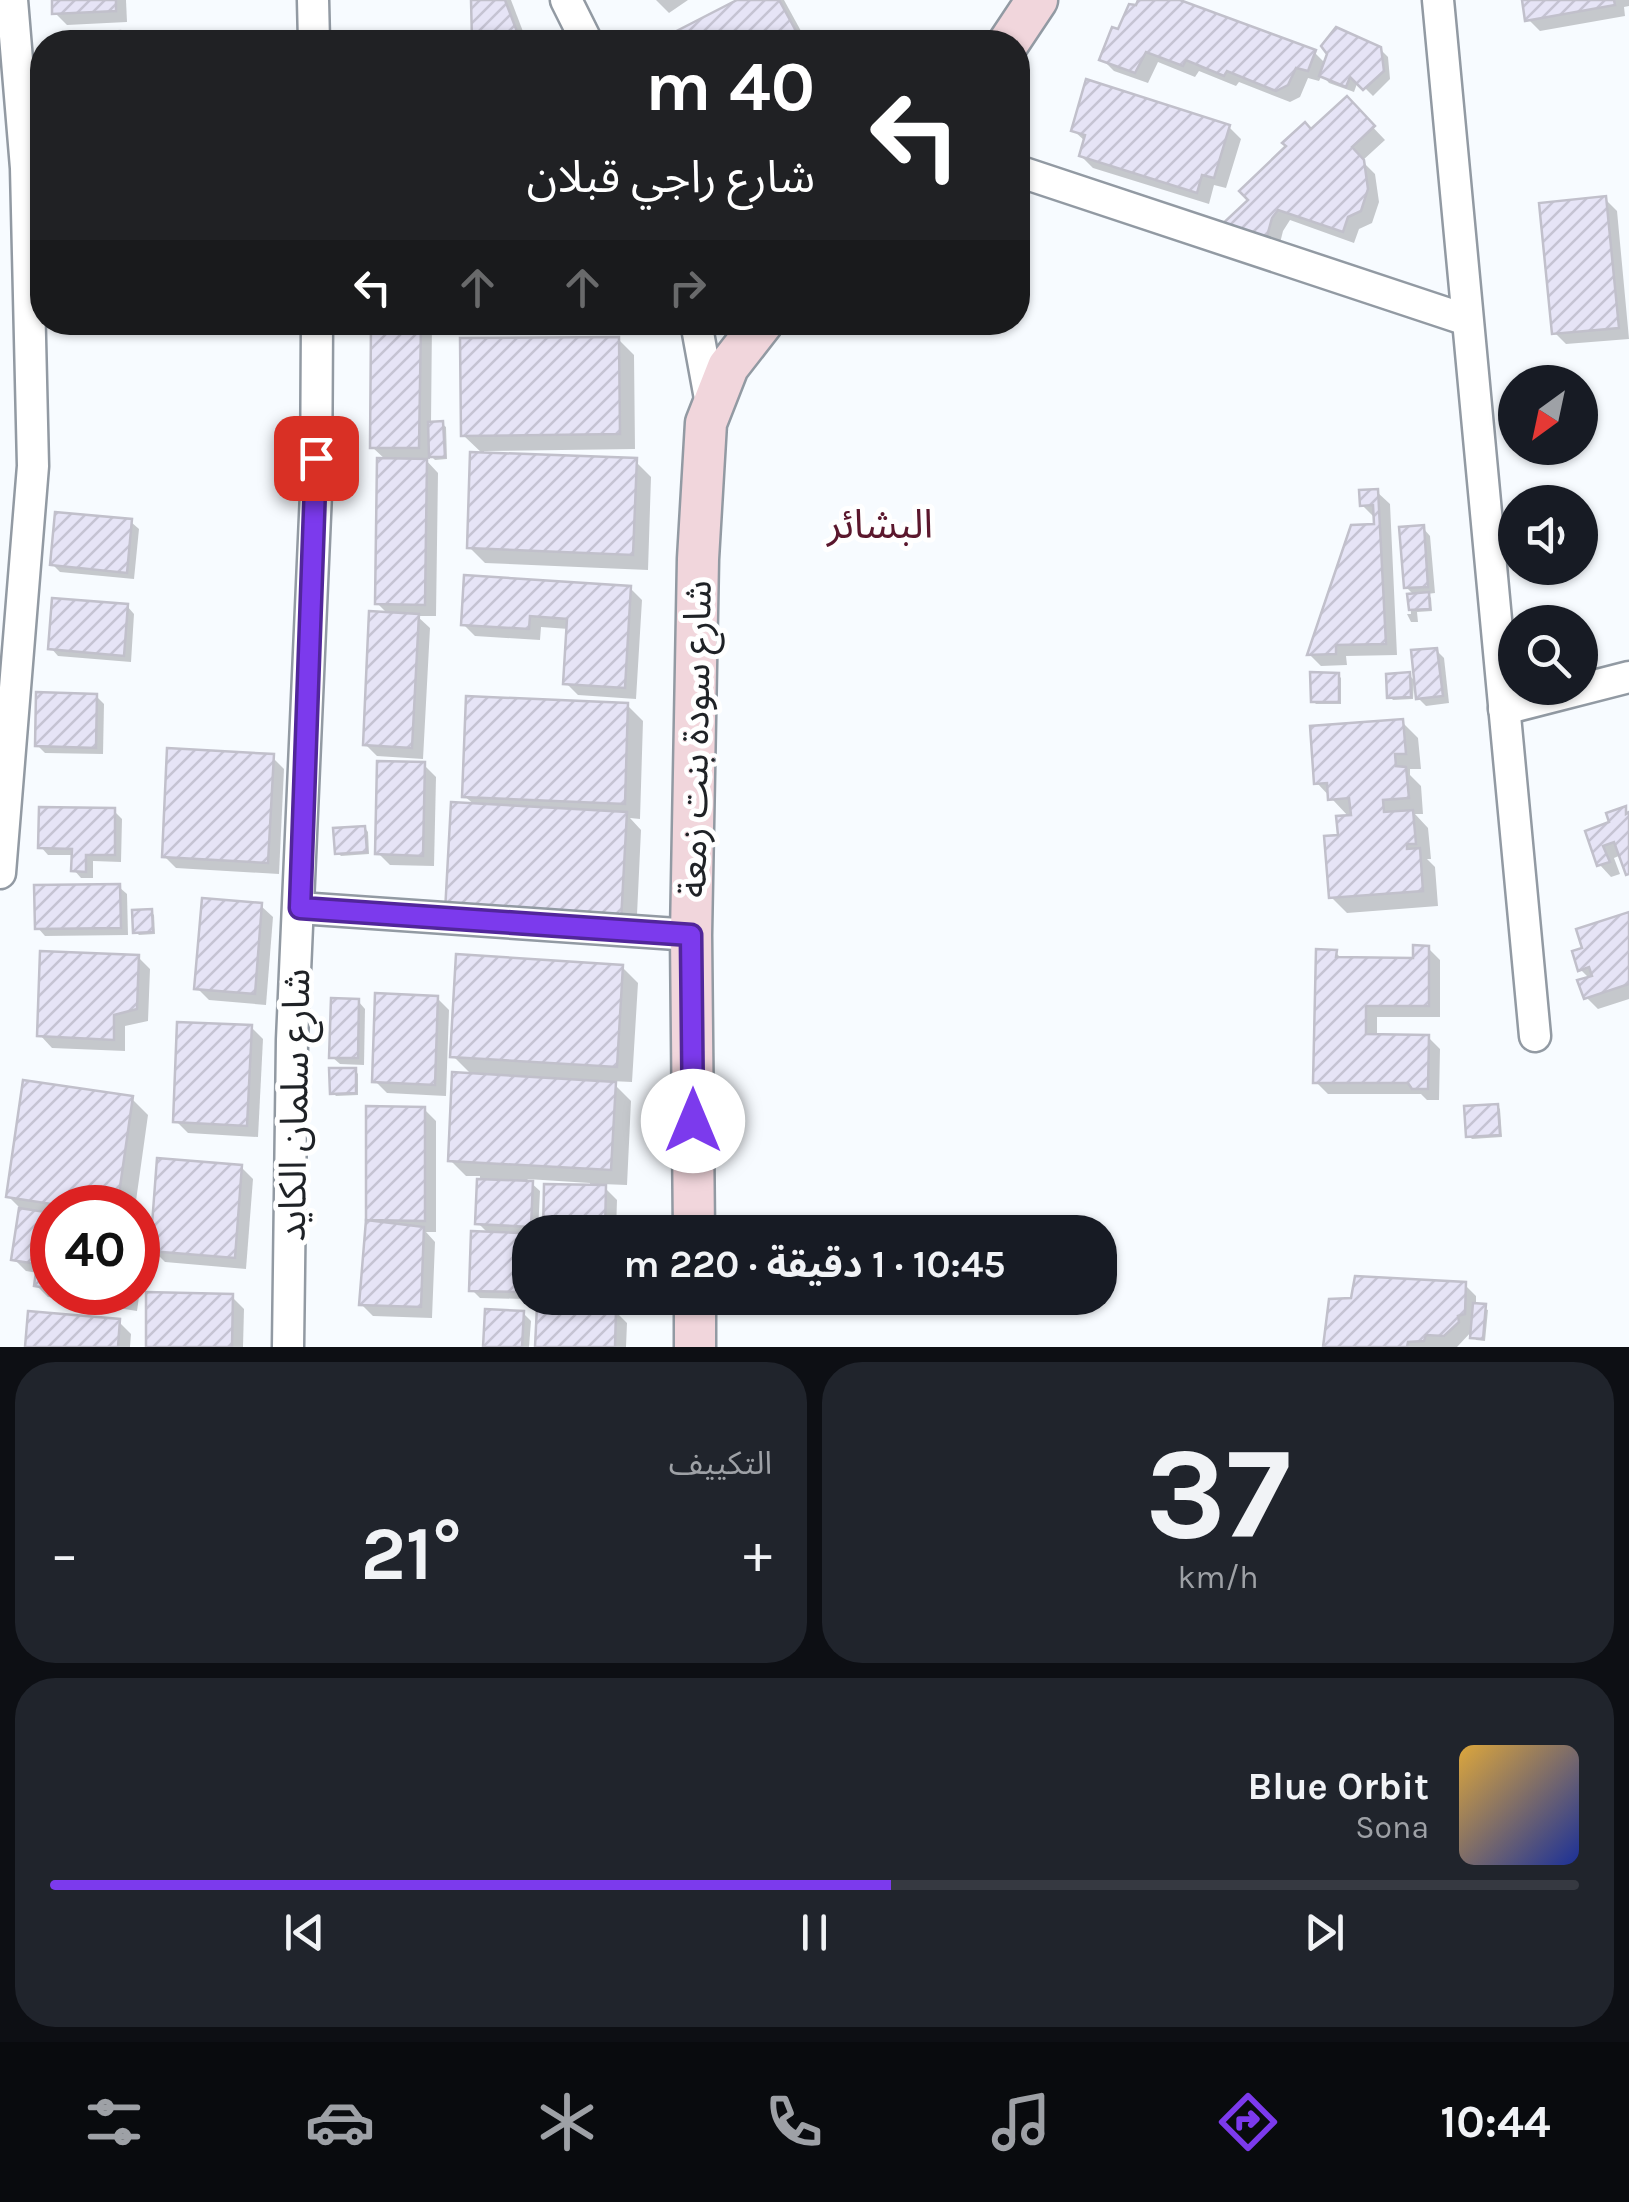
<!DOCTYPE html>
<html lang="ar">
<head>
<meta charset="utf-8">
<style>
  body { margin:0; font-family:Karla,"Noto Sans Arabic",sans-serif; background:#20242c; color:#f1f3f6; direction:rtl; height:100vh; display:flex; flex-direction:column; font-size:38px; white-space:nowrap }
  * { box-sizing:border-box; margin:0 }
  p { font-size:32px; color:#9ea1a6 }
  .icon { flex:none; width:55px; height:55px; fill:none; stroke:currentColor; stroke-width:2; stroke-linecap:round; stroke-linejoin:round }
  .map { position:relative; height:1347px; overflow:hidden; direction:ltr }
  .panel { display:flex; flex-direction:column; gap:15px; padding:15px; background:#0d0f14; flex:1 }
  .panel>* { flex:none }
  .hud { position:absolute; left:30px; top:30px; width:1000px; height:305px; border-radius:40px; box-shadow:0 2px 8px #0004; direction:rtl; background:#202124; color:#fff; overflow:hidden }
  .needle { width:65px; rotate:213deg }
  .buttons { position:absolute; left:1498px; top:365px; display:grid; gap:20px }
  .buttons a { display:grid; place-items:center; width:100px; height:100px; border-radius:50%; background:#171b24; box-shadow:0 2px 8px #0004; font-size:50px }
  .speed { position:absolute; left:30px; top:1185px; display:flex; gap:20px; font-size:50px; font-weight:700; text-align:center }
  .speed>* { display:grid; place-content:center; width:130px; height:130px; border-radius:50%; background:#171b24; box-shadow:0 2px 8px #0004; line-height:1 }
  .speed .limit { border:15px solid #d22; background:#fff; color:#111 }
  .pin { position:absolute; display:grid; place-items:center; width:85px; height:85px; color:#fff; margin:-42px; border-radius:20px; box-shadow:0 5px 15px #0006 }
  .me { position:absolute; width:110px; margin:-55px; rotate:0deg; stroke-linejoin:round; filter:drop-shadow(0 0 8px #0008) }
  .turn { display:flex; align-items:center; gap:35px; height:210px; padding:0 50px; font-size:45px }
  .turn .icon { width:130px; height:130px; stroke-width:2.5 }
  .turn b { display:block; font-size:70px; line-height:85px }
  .lanes { display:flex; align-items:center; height:95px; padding:0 50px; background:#0003; justify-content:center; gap:50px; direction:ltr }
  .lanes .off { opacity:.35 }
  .big { font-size:75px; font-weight:700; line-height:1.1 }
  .panel .tile { flex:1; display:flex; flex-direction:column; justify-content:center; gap:15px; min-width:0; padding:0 35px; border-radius:40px; background:#20242c }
  .panel .dial { align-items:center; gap:0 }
  .dial b { font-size:130px; line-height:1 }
  .song { display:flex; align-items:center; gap:30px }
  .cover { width:120px; height:120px; border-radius:15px; background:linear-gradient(135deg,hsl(40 70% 55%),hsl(230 70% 35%)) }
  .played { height:10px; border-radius:5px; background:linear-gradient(90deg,#7c3aed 55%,#363941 55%) }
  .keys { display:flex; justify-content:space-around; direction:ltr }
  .heat { display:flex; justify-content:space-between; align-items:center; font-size:55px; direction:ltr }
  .panel .tiles { flex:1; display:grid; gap:15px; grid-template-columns:1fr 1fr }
  .tile:last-child { grid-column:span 2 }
  .trip { position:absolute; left:512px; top:1215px; width:605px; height:100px; border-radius:40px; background:#171b24; box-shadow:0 2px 8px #0004; font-weight:700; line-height:100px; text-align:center; direction:rtl }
  .tabs { display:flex; height:160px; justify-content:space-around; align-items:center; background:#090b0e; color:#9ea1a6 }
  .tabs .icon { width:70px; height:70px }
  .tabs .active { color:#7c3aed }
  .tabs b { font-size:45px; color:#f1f3f6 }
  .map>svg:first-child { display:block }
</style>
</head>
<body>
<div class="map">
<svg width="1629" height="1347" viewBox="0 0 1629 1347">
  <defs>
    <pattern id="building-hatch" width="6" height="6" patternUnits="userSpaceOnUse" patternTransform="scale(2.5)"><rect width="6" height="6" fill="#e6e4f6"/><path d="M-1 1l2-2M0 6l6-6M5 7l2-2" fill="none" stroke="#c5c3d3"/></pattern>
  </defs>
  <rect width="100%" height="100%" fill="#f7fbff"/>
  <!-- shadow -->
  <g fill="#0003">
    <polygon points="54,0 126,0 127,22 67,25 55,13"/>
    <polygon points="473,0 511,0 527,42 474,42"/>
    <polygon points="656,0 688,0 669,13"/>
    <polygon points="742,0 784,0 807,42 671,42 669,38"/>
    <polygon points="1141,0 1173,0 1314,52 1326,64 1380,49 1388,57 1390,79 1373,96 1358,81 1354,92 1329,83 1322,75 1319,81 1308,78 1300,97 1290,102 1239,82 1236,86 1199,71 1195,77 1158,62 1148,83 1114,71 1102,59"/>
    <polygon points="1524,0 1629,0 1629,6 1624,7 1625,16 1540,31 1528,19"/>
    <polygon points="119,34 127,42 56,42 56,38"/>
    <polygon points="1346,99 1385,140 1362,161 1375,174 1379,202 1372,223 1359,229 1354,243 1290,220 1283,231 1278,251 1232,239 1251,200 1312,132"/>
    <polygon points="1229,127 1241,139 1226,188 1214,185 1209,204 1093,168 1081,156 1086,142 1073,130"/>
    <polygon points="1605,199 1617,211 1629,339 1566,344 1554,332"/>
    <polygon points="374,322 432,322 431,424 442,424 446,427 447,459 435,460 430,455 430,459 425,459 438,473 436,616 417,616 430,628 423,759 377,756 365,744 388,614 377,603 386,460 372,447"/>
    <polygon points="521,322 606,322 606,332 533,334"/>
    <polygon points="618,339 634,355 635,449 484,451 484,455 635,461 651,477 648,570 485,563 469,547 484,455 463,435"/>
    <polygon points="1377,492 1390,504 1397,655 1346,656 1347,665 1321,666 1309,654 1377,526 1374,517 1362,505"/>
    <polygon points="131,522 139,529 134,579 60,572 52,564"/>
    <polygon points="1423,528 1430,536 1435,593 1427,594 1431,598 1432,611 1417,612 1418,622 1411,622 1407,614 1411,614 1410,596 1415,596 1406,587"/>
    <polygon points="630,588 642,600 636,699 578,695 566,683 569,629 541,627 540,640 475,636 463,624"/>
    <polygon points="127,606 134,614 131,662 58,656 51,648"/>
    <polygon points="1436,650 1444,658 1449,703 1426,706 1418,698"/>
    <polygon points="1338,675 1341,678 1341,704 1316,704 1313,701"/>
    <polygon points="1409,675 1414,680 1413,699 1393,700 1390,697"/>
    <polygon points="96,696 104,704 103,754 45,753 37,745"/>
    <polygon points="627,705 643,721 640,819 630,818 641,830 636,936 464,796"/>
    <polygon points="1402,722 1418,738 1421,769 1410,769 1410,775 1421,786 1423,814 1415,814 1428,828 1431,859 1427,859 1435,867 1438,906 1347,913 1331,897 1341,837 1349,817 1317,783"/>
    <polygon points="272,757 284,769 279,874 176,868 164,856"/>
    <polygon points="424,765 436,777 434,866 390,865 378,853"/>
    <polygon points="1625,809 1629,813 1629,874 1621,855 1614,858 1620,874 1611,877 1600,865 1588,832 1612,824"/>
    <polygon points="114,811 122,819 121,862 93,861 93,878 81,878 74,870 74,855 48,855 41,847"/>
    <polygon points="365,828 368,832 369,854 341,856 338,853"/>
    <polygon points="119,887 127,894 128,935 45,936 38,928"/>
    <polygon points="260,905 273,917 266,1005 209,1000 197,988"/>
    <polygon points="151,912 154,915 155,934 139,935 136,932"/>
    <polygon points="1629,915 1629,999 1598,1009 1586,997 1590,979 1580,969 1585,949"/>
    <polygon points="1428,948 1440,960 1440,1017 1377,1017 1377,1036 1428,1037 1440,1049 1439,1100 1427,1100 1421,1094 1328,1094 1316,1082 1335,952 1343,960 1416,961"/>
    <polygon points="138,957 150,969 148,1021 125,1026 125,1051 52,1048 40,1035"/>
    <polygon points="622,967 638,983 632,1082 611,1081 631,1101 627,1185 601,1184 617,1200 616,1232 545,1232 546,1187 590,1187 590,1183 527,1179 540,1191 538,1232 516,1232 527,1243 526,1299 480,1298 472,1290 490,1235 478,1223 480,1176 466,1176 450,1160 473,1076 453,1056"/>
    <polygon points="437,998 449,1010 446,1096 387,1093 375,1081"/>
    <polygon points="358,1001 365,1009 364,1065 340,1064 332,1057"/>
    <polygon points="251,1027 263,1039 258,1137 188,1133 176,1121"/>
    <polygon points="355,1070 358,1074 358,1095 336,1096 333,1093"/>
    <polygon points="132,1099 148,1115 135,1208 52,1208 52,1292 138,1292 138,1271 142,1276 137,1311 48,1297 36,1285 38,1273 26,1271 14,1259 21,1209 8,1196"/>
    <polygon points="1497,1106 1500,1109 1502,1137 1472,1139 1469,1136"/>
    <polygon points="369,1109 424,1109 436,1121 436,1232 426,1232 435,1242 432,1318 373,1316 361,1304 368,1221"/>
    <polygon points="241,1167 253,1179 246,1269 165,1262 153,1250"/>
    <polygon points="1464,1284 1476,1296 1476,1306 1488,1310 1485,1341 1476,1340 1473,1330 1457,1347 1326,1347 1353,1300"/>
    <polygon points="232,1297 244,1309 243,1347 148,1347"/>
    <polygon points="545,1298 615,1298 615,1311 627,1323 626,1347 537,1347 557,1309"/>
    <polygon points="523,1313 531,1321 529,1347 486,1347"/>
    <polygon points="119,1322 131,1334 130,1347 28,1347"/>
  </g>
  <!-- building -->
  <g fill="url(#building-hatch)" stroke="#c1c0cb" stroke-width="2.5">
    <polygon points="52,0 116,0 116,11 52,14"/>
    <polygon points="471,0 505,0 521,42 472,42"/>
    <polygon points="737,0 779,0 802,42 668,42 665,37"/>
    <polygon points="1138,0 1180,0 1316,50 1308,71 1296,68 1288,85 1276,91 1227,71 1224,76 1186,60 1183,66 1146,52 1135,73 1099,60 1112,27 1118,29 1129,4 1136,5"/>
    <polygon points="1522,0 1614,0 1615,5 1525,21"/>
    <polygon points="1336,27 1381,47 1384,71 1363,90 1350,77 1346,87 1319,76 1327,54 1321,46"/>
    <polygon points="120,31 120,42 53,42 53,36"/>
    <polygon points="1086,79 1230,125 1214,178 1202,175 1197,193 1079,156 1085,135 1071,131"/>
    <polygon points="1347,96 1375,126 1352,147 1364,160 1368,189 1361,211 1348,217 1343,232 1278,210 1272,218 1266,240 1218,228 1248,200 1239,191 1286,146 1282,143 1305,122 1311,129"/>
    <polygon points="1606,196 1619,328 1552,334 1539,203"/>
    <polygon points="371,322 421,322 419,448 370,448"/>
    <polygon points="619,337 620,434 461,436 460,338"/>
    <polygon points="443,421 445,457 429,457 428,422"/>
    <polygon points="470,452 637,458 633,555 467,548"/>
    <polygon points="377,458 427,459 425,605 375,604"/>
    <polygon points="1378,489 1386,644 1336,645 1336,654 1307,655 1351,525 1374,524 1373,505 1360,506 1359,490"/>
    <polygon points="55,512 132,519 127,573 50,565"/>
    <polygon points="1424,525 1428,587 1404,588 1399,527"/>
    <polygon points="464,575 631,586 625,688 563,684 567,619 530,616 529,629 461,625"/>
    <polygon points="1429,592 1430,609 1409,610 1407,594"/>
    <polygon points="52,598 128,604 124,656 48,649"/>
    <polygon points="369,611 419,614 412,748 363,745"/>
    <polygon points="1437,648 1443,696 1416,699 1411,650"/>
    <polygon points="1310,672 1339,673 1339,702 1311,702"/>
    <polygon points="1410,672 1411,697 1387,698 1386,674"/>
    <polygon points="36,692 97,694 96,748 35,746"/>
    <polygon points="466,696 628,703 625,804 462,797"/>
    <polygon points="1403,719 1406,754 1395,754 1396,766 1406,767 1409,798 1383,800 1384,812 1413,810 1416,844 1407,844 1407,849 1420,848 1423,891 1329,898 1324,836 1338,835 1336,816 1351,815 1349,798 1328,800 1327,783 1314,784 1310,726"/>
    <polygon points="167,748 274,754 268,863 162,857"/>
    <polygon points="377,761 425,762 423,856 375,854"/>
    <polygon points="451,802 627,812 621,921 445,912"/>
    <polygon points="1626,806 1626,814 1629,812 1629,874 1626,875 1614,842 1603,846 1610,862 1597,866 1585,831 1609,822 1606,813"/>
    <polygon points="39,807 115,808 115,855 86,855 86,872 71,871 72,849 38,848"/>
    <polygon points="365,826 367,852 335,854 333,828"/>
    <polygon points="120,884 121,928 35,929 34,885"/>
    <polygon points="202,898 262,903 255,994 194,989"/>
    <polygon points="152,909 153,932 133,933 132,910"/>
    <polygon points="1629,912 1629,984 1584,999 1577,980 1592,976 1589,967 1578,971 1572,951 1582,948 1576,929"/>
    <polygon points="1413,945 1429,946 1429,1006 1366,1006 1366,1034 1429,1035 1428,1089 1412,1089 1408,1083 1313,1083 1316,949 1337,950 1336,957 1413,958"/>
    <polygon points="40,951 139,955 137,1009 114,1015 114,1040 37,1036"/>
    <polygon points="456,954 623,965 617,1067 450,1057"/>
    <polygon points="375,993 438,996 435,1085 372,1082"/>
    <polygon points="331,998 359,999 358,1058 329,1058"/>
    <polygon points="177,1022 252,1025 247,1126 173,1122"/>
    <polygon points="329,1068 356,1068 356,1093 330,1094"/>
    <polygon points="452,1072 616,1082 611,1170 448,1161"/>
    <polygon points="23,1080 133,1096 117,1208 77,1208 6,1197"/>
    <polygon points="1498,1104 1500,1135 1466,1137 1464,1106"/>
    <polygon points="366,1106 425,1107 425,1221 366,1220"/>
    <polygon points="157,1158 242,1165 235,1258 150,1251"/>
    <polygon points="477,1179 533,1181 531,1227 475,1224"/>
    <polygon points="544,1184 606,1185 605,1232 543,1232"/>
    <polygon points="19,1208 52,1213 52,1289 34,1286 37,1264 11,1260"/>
    <polygon points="366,1220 424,1227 421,1307 359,1305"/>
    <polygon points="471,1231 520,1233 519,1292 469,1291"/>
    <polygon points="1355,1276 1466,1282 1465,1314 1458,1316 1459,1322 1444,1336 1426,1335 1424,1341 1408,1342 1407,1347 1323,1347 1329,1299 1351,1298"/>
    <polygon points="146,1292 233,1294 232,1347 146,1347"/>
    <polygon points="1473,1303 1486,1304 1483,1339 1470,1338"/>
    <polygon points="537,1306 616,1309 615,1347 535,1347"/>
    <polygon points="485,1309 524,1311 522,1347 483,1347"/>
    <polygon points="28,1311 120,1319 118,1347 25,1347"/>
  </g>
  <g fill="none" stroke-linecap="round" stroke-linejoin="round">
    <defs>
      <g id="street">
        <polyline points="313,0 314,42"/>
        <polyline points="566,0 587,42"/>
        <polyline points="1438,0 1535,1036"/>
        <polyline points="1018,171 1467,320"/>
        <polyline points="696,322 711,404"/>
        <polyline points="1504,709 1629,677"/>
        <polyline points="0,873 33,466 26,168 12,0"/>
        <polyline points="299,908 691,935"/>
        <polyline points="288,1347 292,1040 316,493 317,322"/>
      </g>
      <g id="secondary">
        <polyline points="1009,42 1037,0"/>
        <polyline points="694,1232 691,935 698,559 706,423 728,367 763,322"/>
        <polyline points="695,1298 695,1347"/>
      </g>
    </defs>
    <!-- street casing -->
    <use href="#street" stroke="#929aa3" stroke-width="35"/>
    <!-- secondary casing -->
    <use href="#secondary" stroke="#929aa3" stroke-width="45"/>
    <!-- street -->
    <use href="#street" stroke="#fff" stroke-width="30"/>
    <!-- secondary -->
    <use href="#secondary" stroke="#f1d6dc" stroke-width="40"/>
  </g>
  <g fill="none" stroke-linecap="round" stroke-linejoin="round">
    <defs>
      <polyline id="route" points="316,458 300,908 691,935 693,1121"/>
    </defs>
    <!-- route casing -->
    <use href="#route" stroke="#51269a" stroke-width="25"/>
    <!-- route -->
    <use href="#route" stroke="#7c3aed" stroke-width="18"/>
  </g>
  <g text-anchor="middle" stroke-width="10" stroke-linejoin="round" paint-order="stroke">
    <!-- street labels -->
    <g font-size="38" fill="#1f2226" stroke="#fff">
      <text transform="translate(695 739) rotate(-89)" y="13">شارع سودة بنت زمعة</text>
      <text transform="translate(294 1105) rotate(-89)" y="13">شارع سلمان الكايد</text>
    </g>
    <!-- neighbourhood labels -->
    <g font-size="40" fill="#5b172d" stroke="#fff">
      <text x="880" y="538">البشائر</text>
    </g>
  </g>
</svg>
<div class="buttons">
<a><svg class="needle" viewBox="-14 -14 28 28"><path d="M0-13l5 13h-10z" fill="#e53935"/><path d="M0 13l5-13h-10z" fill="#9ea1a6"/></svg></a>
<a><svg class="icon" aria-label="sound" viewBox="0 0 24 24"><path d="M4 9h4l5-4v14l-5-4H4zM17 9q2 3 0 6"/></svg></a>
<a><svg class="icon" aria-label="search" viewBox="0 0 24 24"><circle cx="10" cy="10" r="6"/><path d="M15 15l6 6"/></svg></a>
</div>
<div class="speed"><div class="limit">40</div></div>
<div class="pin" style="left:316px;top:458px;background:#d93025"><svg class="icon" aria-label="arrive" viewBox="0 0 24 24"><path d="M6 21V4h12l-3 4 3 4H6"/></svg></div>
<svg class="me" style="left:693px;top:1121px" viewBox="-20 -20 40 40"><circle r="19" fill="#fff"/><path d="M0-13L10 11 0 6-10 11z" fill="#7c3aed"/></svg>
<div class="trip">10:45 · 1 دقيقة · 220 m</div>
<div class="hud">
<div class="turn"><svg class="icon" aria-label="left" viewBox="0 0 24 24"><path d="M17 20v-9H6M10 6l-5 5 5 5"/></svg><div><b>40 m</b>شارع راجي قبلان</div></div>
<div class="lanes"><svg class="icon" aria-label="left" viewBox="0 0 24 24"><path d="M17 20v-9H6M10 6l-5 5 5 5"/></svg><svg class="icon off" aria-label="ahead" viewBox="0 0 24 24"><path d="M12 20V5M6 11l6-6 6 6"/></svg><svg class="icon off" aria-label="ahead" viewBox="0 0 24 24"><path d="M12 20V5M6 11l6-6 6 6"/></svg><svg class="icon off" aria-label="right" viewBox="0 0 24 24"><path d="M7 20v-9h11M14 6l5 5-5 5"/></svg></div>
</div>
</div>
<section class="panel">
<div class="tiles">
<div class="tile dial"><b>37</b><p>km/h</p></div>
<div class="tile"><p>التكييف</p>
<div class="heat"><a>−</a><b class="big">21°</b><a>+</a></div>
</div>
<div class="tile">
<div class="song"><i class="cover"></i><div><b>Blue Orbit</b><p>Sona</p></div></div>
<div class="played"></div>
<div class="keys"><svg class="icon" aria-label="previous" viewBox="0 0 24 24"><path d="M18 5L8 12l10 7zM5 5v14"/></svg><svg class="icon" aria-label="pause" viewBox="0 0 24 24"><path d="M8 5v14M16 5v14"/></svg><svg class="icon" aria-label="next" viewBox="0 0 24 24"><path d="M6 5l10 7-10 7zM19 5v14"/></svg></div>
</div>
</div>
</section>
<nav class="tabs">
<b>10:44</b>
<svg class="icon active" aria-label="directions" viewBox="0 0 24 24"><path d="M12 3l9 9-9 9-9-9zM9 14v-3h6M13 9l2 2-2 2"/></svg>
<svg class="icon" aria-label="music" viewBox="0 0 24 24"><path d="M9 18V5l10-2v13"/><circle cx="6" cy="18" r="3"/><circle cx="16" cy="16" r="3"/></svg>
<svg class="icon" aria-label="phone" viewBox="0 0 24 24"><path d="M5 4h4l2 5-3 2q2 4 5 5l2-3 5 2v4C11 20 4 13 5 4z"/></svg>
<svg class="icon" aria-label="climate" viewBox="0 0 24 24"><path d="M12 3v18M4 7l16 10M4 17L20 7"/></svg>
<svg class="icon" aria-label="car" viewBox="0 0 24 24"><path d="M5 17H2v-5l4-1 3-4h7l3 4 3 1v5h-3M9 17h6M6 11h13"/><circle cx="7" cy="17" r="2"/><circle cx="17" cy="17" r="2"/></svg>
<svg class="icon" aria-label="filters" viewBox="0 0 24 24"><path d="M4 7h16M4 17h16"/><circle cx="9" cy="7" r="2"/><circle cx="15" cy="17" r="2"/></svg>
</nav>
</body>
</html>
